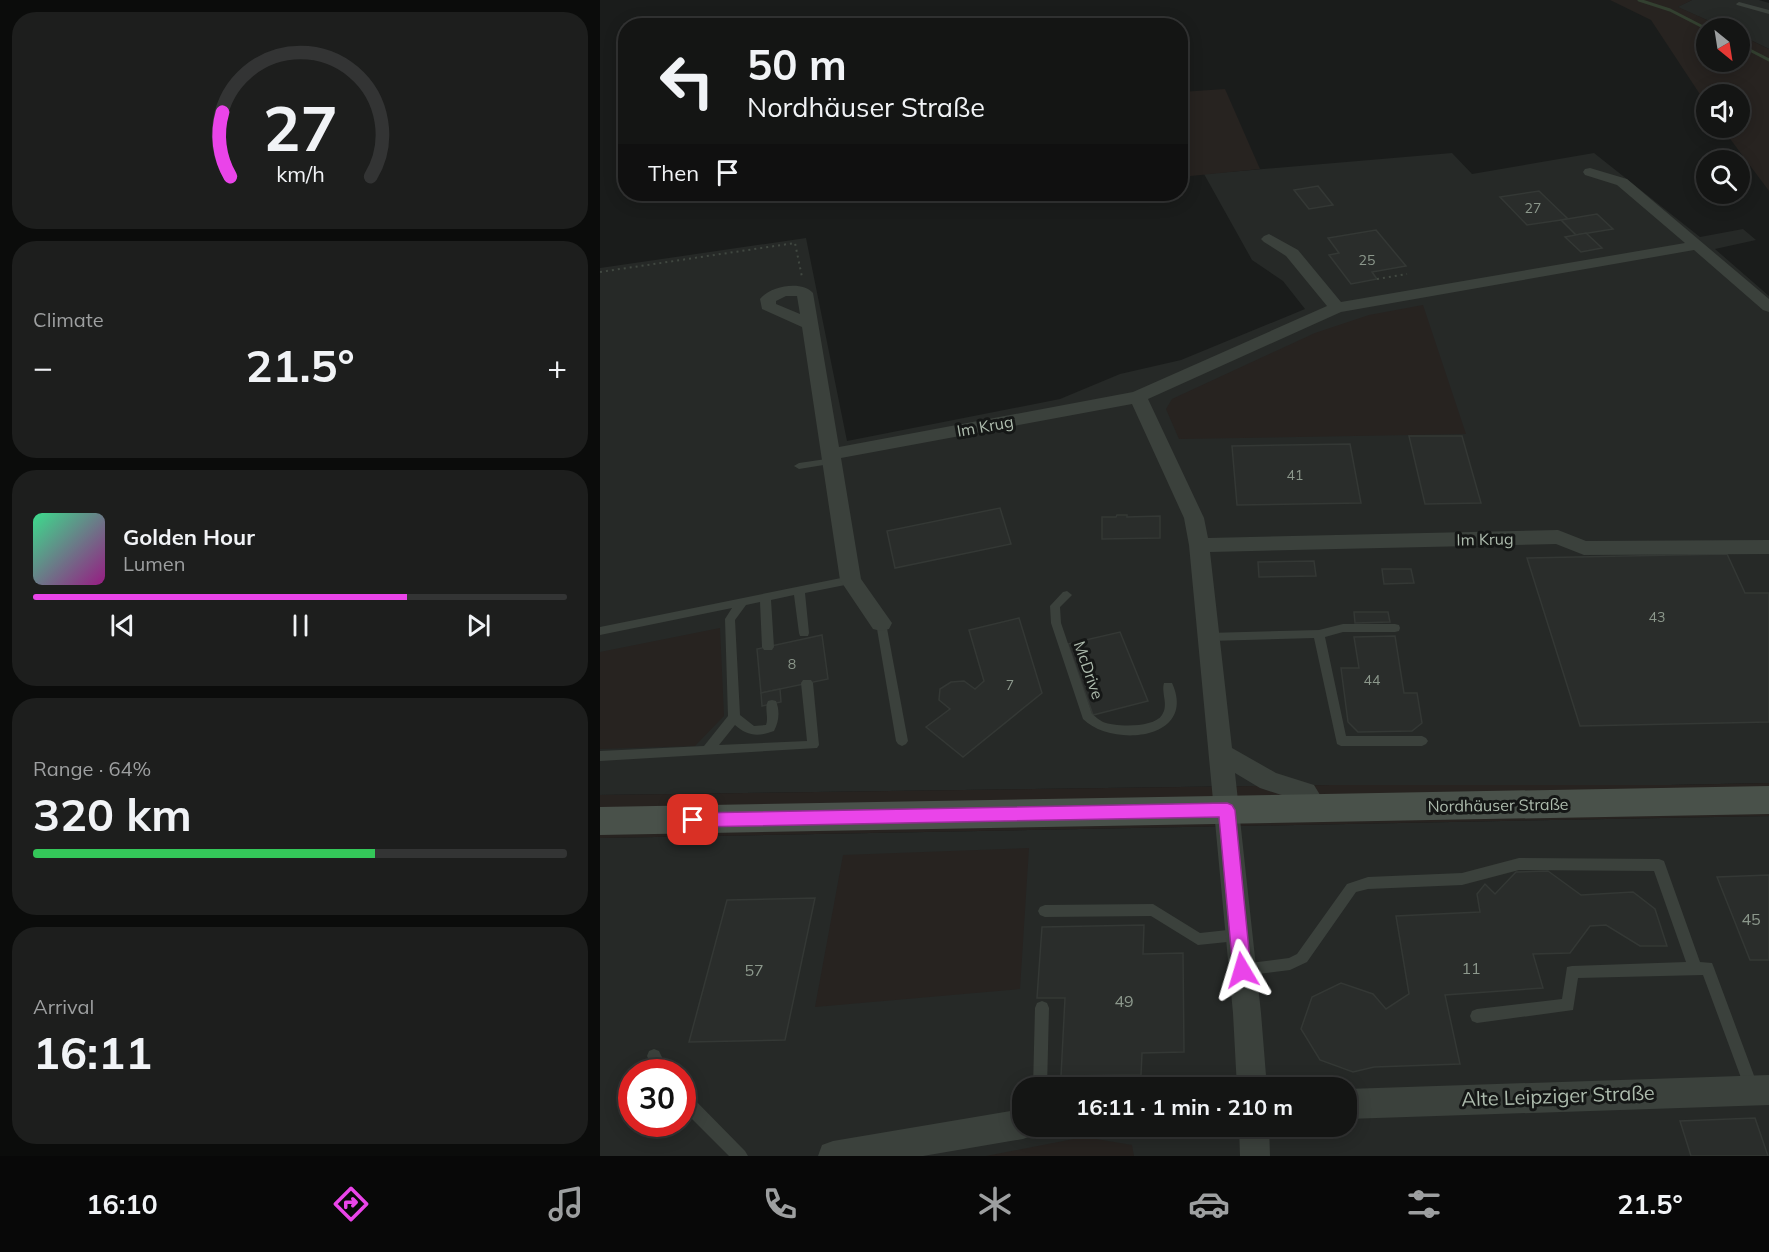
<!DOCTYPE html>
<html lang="en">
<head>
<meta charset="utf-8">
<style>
  body { margin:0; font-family:Mulish,sans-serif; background:#1d1e1d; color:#f1f3f6; height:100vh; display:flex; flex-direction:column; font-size:22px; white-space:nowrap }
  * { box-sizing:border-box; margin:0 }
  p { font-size:20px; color:#9d9fa0 }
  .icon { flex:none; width:33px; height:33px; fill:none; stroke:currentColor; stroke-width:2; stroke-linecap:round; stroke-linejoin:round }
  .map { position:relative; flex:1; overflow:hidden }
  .panel { display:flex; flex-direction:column; gap:12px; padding:12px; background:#0b0c0b; width:600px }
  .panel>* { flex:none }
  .guide { position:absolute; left:18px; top:18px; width:570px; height:183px; border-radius:24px; box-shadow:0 3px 15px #0003,0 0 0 2px #333434; background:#141514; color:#f1f3f6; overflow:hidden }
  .needle { width:39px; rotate:150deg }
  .fabs { position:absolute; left:1096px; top:18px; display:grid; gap:12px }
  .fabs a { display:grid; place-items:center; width:54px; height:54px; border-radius:50%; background:#141514; box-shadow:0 3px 15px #0003,0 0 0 2px #333434; font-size:30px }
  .speed { position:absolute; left:18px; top:1059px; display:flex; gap:12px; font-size:30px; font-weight:700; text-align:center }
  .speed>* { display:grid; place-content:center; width:78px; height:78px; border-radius:50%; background:#141514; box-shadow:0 3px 15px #0003,0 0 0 2px #333434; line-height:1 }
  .speed .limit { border:9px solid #d22; background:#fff; color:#111 }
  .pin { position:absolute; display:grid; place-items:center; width:51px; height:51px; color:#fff; margin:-26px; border-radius:12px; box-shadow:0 3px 9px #0006 }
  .me { position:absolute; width:66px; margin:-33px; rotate:353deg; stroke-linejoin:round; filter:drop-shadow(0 0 4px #0008) }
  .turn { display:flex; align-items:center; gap:21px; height:126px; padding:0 30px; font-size:27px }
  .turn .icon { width:78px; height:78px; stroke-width:2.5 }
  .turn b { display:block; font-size:42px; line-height:51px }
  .then { display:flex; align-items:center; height:57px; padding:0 30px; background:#0003; gap:12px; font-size:22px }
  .big { font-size:45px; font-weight:700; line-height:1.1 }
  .panel .widget { flex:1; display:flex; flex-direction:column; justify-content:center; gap:9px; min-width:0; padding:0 21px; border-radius:24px; background:#1d1e1d }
  .panel .dial { align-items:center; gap:0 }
  .dial svg { height:156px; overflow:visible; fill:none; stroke:#333434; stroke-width:7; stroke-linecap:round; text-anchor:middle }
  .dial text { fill:#f1f3f6; stroke:none }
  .song { display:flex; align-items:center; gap:18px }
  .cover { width:72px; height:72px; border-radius:9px; background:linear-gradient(135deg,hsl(150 70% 55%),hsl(310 70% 35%)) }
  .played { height:6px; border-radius:3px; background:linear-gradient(90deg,#ea44e9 70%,#333434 70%) }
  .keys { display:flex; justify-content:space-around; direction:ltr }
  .heat { display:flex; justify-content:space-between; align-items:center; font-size:33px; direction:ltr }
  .charge { height:9px; border-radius:4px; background:linear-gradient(90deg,#34c759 64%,#333434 0) }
  .trip { position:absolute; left:412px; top:1077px; width:345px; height:60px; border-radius:24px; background:#141514; box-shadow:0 3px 15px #0003,0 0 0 2px #333434; font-weight:700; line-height:60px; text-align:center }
  .dock { display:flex; height:96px; justify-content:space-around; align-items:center; background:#080808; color:#9d9fa0 }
  .dock .icon { width:42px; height:42px }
  .dock .active { color:#ea44e9 }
  .dock b { font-size:27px; color:#f1f3f6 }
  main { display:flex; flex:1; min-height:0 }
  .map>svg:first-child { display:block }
</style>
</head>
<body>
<main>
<section class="panel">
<div class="widget dial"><svg viewBox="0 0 100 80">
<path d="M14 69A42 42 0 1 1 86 69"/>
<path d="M14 69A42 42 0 0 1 10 36" stroke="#ea44e9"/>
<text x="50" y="56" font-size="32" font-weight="700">27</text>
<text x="50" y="72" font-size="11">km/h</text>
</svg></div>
<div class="widget"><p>Climate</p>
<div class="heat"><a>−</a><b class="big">21.5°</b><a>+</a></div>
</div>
<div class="widget">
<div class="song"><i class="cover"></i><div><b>Golden Hour</b><p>Lumen</p></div></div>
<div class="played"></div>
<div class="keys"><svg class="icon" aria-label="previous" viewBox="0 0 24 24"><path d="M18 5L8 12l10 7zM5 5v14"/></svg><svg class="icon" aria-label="pause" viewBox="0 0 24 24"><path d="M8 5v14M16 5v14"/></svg><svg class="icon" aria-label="next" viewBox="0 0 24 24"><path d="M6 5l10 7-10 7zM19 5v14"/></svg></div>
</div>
<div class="widget"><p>Range · 64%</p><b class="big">320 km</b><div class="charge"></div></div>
<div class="widget"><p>Arrival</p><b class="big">16:11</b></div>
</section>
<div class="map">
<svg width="1169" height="1156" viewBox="0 0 1169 1156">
  <rect width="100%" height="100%" fill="#1a1c1b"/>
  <!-- built -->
  <g fill="#262927" fill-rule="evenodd">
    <polygon points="1092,0 1159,0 1169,3 1169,49 1140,35 1140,28 1125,28 1077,7"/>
    <polygon points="852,153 872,174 994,153 1100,237 1143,229 1156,240 1115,249 1169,296 1169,783 1071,785 732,785 0,795 0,268 206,238 247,441 460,399 520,374 581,360 705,309 683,281 652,260 604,174"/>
    <path d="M1169,816V1156H0V838ZM32,1072H82V1124H32ZM423,1088H747V1126H423Z"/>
  </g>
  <!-- green -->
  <g fill="#272320">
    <polygon points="1010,0 1092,0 1078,7 1125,28 1107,28 1107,62 1140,62 1140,35 1169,49 1169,191 1122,128 1140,128 1140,94 1107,94 1107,105 1051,20"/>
    <polygon points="625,89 660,169 581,177 581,92"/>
    <polygon points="823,305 866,434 579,439 566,409 572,399 715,333 769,315"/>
    <polygon points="120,628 124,716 95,746 0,749 0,652"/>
    <polygon points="1169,783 1169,816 0,838 0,795 732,785 1071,785"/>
    <polygon points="429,848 420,989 215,1007 243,855"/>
    <polygon points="484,1137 532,1145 534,1156 386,1156"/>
  </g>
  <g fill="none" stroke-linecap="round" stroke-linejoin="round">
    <!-- stream -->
    <g stroke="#334030" stroke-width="3">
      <polyline points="1039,0 1070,10 1107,29"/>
      <polyline points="1140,45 1169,60"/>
    </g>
  </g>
  <!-- building -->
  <g fill="#2a2d2b" stroke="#343835" stroke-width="1.5">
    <polygon points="718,186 733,205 709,209 694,190"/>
    <polygon points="939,191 968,219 927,225 900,197"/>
    <polygon points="997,214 1013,229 976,235 961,220"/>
    <polygon points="776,230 806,266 772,272 777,279 751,284 729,255 739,253 728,238"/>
    <polygon points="986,233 1002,248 981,252 965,237"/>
    <polygon points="809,436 862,436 881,503 825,504"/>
    <polygon points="750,444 761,503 637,505 632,446"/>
    <polygon points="400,508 411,544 295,568 287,531"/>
    <polygon points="517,515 527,515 527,517 560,516 560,538 502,539 502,517 516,517"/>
    <polygon points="1127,554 1145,593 1169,593 1169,722 980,726 927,558"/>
    <polygon points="714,561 716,576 659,577 658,562"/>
    <polygon points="782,569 811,569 814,583 784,584"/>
    <polygon points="754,612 788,612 790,622 755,623"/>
    <polygon points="419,618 442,693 363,757 326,727 350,709 339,700 340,689 351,682 364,681 375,689 384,681 369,630"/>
    <polygon points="520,632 548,701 493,715 468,644"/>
    <polygon points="222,635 228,679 161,693 157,649"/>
    <polygon points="795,636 804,693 817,693 822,723 812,731 758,732 748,722 741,668 759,668 754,637"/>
    <polygon points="180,689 181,702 162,706 161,693"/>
    <polygon points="948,871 981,895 1033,892 1055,909 1067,946 1040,946 1006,925 990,926 970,953 933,954 943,988 845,995 860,1064 774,1067 753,1072 720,1060 701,1029 712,997 741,983 773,994 786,1009 809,994 796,916 880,912 877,894 885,884 895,894 916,872"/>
    <polygon points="1169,875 1169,960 1150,960 1117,877"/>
    <polygon points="215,898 185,1040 89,1042 127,900"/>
    <polygon points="544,925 543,954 583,953 584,1052 542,1053 541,1075 461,1076 465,998 437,998 442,927"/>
    <polygon points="1155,1118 1168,1156 1091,1156 1080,1121"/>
  </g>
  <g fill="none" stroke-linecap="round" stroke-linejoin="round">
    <!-- path -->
    <g stroke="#414841" stroke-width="2" stroke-dasharray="2 4" stroke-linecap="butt">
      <polyline points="0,272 195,243 202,277"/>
      <polyline points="777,279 807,274"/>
    </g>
    <!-- lane -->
    <g fill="#3b413c" fill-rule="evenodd">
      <polygon points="1139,2 1169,10 1169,14 1137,5 1136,4"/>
      <polygon points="233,458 238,461 236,463 199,469 194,466 199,463"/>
      <path d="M251,576L255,577L256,580L255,583L205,593L209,633L208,636H200L199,633L194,595L171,600L174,647L172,650H164L162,647L160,602L146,605L135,620L140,715L154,726L166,725C169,717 164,708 168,701L172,700L176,701C180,711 179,722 174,731C158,737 147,736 135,725L119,745L207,741L201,683L203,680H211L213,683L219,745L217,748L0,761V751L104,746L128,716L125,619L132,608L0,635V627Z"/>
      <path d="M467,591L472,595L460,607L461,623L492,714C496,717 499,720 503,722C516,727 554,728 562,715C569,705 561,693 564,683H572C598,740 512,748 483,719L451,623L450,606L463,592Z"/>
      <polygon points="281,619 285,620 286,623 308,741 306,744 302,746 298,744 296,741 276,623 277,620"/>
      <polygon points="743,624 795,624 799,625 800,628 799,631 795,632 743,632 725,637 746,736 822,736 826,738 828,741 826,744 822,746 741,746 737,744 714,638 608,641 604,640 603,637 604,634 608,633 719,630"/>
      <polygon points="919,858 1059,859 1064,861 1100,962 1112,963 1114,968 1159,1089 1157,1094 1152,1096 1147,1094 1103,975 978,978 973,1010 877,1023 872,1021 870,1016 872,1011 877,1009 962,999 967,967 972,966 1086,962 1054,871 919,870 862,885 768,889 756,892 707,962 690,970 642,976 637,975 635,970 637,965 642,964 689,958 697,954 747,884 768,877 862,873"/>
      <polygon points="553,904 600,933 637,929 642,931 644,935 642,939 637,941 598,945 551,916 445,917 440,915 438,911 440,907 445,905"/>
      <polygon points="442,1001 447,1003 449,1008 447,1088 433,1088 435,1008 437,1003"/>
      <polygon points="54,1049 59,1051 69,1072 55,1072 47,1056 49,1051"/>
      <polygon points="82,1090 87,1092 145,1151 148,1156 129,1156 82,1109"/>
    </g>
    <!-- street -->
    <g fill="#3b413c" fill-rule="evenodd">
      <path d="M990,168L1027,179L1169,299V312L1163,310L1094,250L741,312L548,399L604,518L608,538L958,530L986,541L1169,540V554L984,555L956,544L610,552L632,748L676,773L714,785L728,808L725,815L716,818L707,815L697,800L660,788L635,773L661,1013L667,1088H637L633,1013L589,545L584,518L532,404L241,458L261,579L292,623L289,629L281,631L273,629L240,580L202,327L162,309L160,299C170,286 202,280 213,293L239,447L533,392L727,306L686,256L664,242L661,239L664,236L669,234L698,250L741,302L1085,243L1017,185L985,175L983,172L985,169ZM195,296H197L200,314L176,304V301L186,296Z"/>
      <polygon points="1169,1075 1169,1105 747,1119 747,1089"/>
      <polygon points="423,1109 423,1126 437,1126 434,1135 423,1139 323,1156 218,1156 222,1145 233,1141"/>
      <polygon points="639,1126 669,1126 670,1156 640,1156"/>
    </g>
    <!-- secondary -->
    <polygon fill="#49514a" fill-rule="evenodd" points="1169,786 1169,814 0,835 0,807"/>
  </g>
  <!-- route -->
  <polygon fill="#ea44e9" stroke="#982c97" stroke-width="1.5" points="627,803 632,805 635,810 651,970 648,976 642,979 636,976 633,970 619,817 93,827 87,825 85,820 87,815 93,813"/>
  <g text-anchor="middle" stroke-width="6" stroke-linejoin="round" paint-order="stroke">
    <!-- number labels -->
    <g font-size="14" fill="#8c988c">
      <text x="933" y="213">27</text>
      <text x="767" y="265">25</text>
      <text x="695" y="480">41</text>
      <text x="1057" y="622">43</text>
      <text x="192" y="669">8</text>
      <text x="772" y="685">44</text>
      <text x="410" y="690">7</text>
    </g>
    <!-- street labels -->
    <g font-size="16" fill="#adbbad" stroke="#151716">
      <text transform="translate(385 426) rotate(-10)" y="6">Im Krug</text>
      <text transform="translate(885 539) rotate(-1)" y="6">Im Krug</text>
      <text transform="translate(489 670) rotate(71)" y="6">McDrive</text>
      <text transform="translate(898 805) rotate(-1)" y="6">Nordhäuser Straße</text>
    </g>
    <!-- near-number labels -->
    <g font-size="16" fill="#8c988c">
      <text x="1151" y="925">45</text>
      <text x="871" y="974">11</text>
      <text x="154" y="976">57</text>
      <text x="524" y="1007">49</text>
    </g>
    <!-- near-street labels -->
    <g font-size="20" fill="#adbbad" stroke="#151716">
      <text transform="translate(958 1096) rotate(-2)" y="7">Alte Leipziger Straße</text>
    </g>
  </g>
</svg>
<div class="fabs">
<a><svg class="needle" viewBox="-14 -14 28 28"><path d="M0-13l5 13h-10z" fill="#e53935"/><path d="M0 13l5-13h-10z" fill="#9d9fa0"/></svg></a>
<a><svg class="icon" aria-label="sound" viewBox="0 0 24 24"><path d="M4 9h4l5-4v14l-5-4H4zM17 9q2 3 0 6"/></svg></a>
<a><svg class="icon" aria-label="search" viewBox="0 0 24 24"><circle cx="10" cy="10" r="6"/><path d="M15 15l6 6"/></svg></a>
</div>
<div class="speed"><div class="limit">30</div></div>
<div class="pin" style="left:93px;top:820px;background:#d93025"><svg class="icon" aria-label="arrive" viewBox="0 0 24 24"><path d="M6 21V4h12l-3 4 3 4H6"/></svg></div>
<svg class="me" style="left:642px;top:970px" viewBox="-20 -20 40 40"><path d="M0-17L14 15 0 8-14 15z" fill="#ea44e9" stroke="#fff" stroke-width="4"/></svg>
<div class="trip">16:11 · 1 min · 210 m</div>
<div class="guide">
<div class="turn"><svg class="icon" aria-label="left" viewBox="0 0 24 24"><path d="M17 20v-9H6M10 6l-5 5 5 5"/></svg><div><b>50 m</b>Nordhäuser Straße</div></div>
<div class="then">Then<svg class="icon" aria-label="arrive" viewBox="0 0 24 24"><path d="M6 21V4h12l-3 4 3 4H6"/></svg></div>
</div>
</div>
</main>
<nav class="dock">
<b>16:10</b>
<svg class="icon active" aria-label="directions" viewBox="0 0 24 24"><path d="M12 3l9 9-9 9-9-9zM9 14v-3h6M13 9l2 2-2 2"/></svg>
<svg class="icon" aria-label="music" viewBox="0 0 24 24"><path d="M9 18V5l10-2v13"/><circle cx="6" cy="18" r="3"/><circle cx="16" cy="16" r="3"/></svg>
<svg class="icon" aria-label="phone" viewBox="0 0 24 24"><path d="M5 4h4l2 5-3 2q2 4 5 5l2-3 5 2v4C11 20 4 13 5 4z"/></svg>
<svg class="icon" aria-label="climate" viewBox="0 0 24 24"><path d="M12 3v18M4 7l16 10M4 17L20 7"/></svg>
<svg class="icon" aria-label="car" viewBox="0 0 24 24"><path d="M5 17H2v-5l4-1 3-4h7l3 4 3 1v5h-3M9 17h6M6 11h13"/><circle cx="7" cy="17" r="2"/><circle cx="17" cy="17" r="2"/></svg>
<svg class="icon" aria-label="filters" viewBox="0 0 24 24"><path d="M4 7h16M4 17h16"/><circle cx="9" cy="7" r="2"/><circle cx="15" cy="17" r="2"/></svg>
<b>21.5°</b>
</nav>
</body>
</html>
